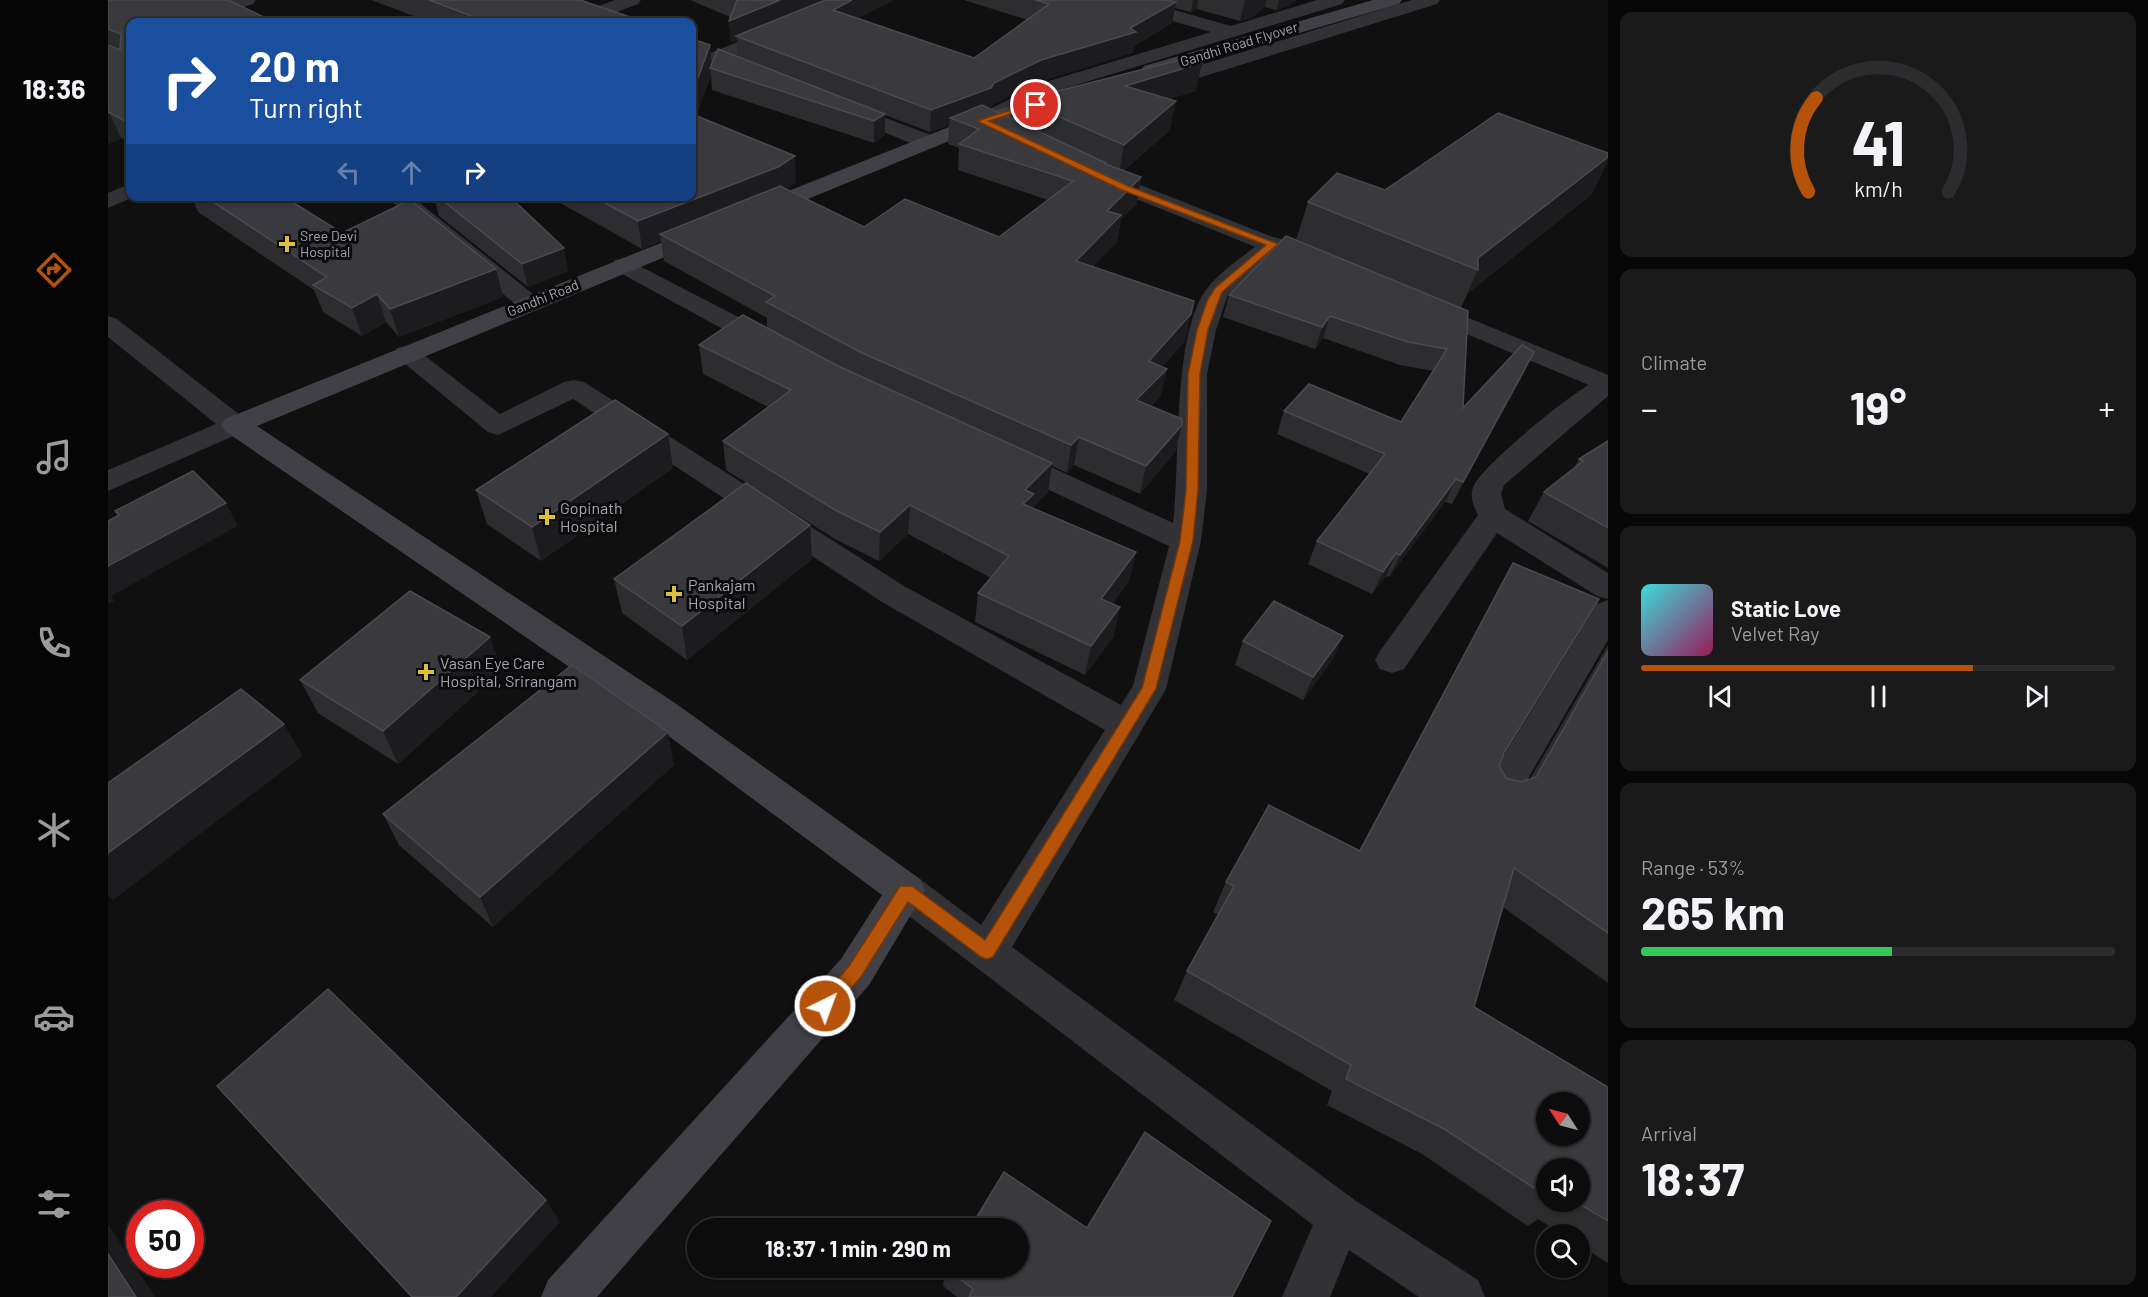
<!DOCTYPE html>
<html lang="en">
<head>
<meta charset="utf-8">
<style>
  body { margin:0; font-family:Barlow,sans-serif; background:#1a1a1b; color:#f1f3f6; height:100vh; display:flex; flex-direction:column; font-size:22px; white-space:nowrap }
  * { box-sizing:border-box; margin:0 }
  p { font-size:20px; color:#9a9b9d }
  .icon { flex:none; width:33px; height:33px; fill:none; stroke:currentColor; stroke-width:2; stroke-linecap:round; stroke-linejoin:round }
  .map { position:relative; flex:1; overflow:hidden }
  .sheet { display:flex; flex-direction:column; gap:12px; padding:12px; background:#070707; width:540px }
  .sheet>* { flex:none }
  .banner { position:absolute; left:18px; top:18px; width:570px; height:183px; border-radius:12px; box-shadow:0 2px 4px #0004,0 0 0 2px #2c2c2e; background:#1a4fa0; color:#fff; overflow:hidden }
  .needle { width:39px; rotate:306deg }
  .fabs { position:absolute; left:1428px; top:1092px; display:grid; gap:12px }
  .fabs a { display:grid; place-items:center; width:54px; height:54px; border-radius:50%; background:#0c0c0d; box-shadow:0 2px 4px #0004,0 0 0 2px #2c2c2e; font-size:30px }
  .speed { position:absolute; left:18px; top:1200px; display:flex; gap:12px; font-size:30px; font-weight:700; text-align:center }
  .speed>* { display:grid; place-content:center; width:78px; height:78px; border-radius:50%; background:#0c0c0d; box-shadow:0 2px 4px #0004,0 0 0 2px #2c2c2e; line-height:1 }
  .speed .limit { border:9px solid #d22; background:#fff; color:#111 }
  .pin { position:absolute; display:grid; place-items:center; width:51px; height:51px; color:#fff; margin:-26px; border:3px solid #fff; border-radius:50%; box-shadow:0 2px 6px #0007 }
  .me { position:absolute; width:66px; margin:-33px; rotate:42deg; stroke-linejoin:round; filter:drop-shadow(0 0 4px #0008) }
  .turn { display:flex; align-items:center; gap:21px; height:126px; padding:0 24px; font-size:27px }
  .turn .icon { width:78px; height:78px; stroke-width:2.5 }
  .turn b { display:block; font-size:42px; line-height:51px }
  .lanes { display:flex; align-items:center; height:57px; padding:0 24px; background:#0003; justify-content:center; gap:30px; direction:ltr }
  .lanes .off { opacity:.35 }
  .big { font-size:45px; font-weight:700; line-height:1.1 }
  .sheet .card { flex:1; display:flex; flex-direction:column; justify-content:center; gap:9px; min-width:0; padding:0 21px; border-radius:12px; background:#1a1a1b }
  .sheet .dial { align-items:center; gap:0 }
  .dial svg { height:156px; overflow:visible; fill:none; stroke:#2c2c2e; stroke-width:7; stroke-linecap:round; text-anchor:middle }
  .dial text { fill:#f1f3f6; stroke:none }
  .song { display:flex; align-items:center; gap:18px }
  .cover { width:72px; height:72px; border-radius:9px; background:linear-gradient(135deg,hsl(180 70% 55%),hsl(330 70% 35%)) }
  .played { height:6px; border-radius:3px; background:linear-gradient(90deg,#b45309 70%,#2c2c2e 70%) }
  .keys { display:flex; justify-content:space-around; direction:ltr }
  .heat { display:flex; justify-content:space-between; align-items:center; font-size:33px; direction:ltr }
  .charge { height:9px; border-radius:4px; background:linear-gradient(90deg,#34c759 53%,#2c2c2e 0) }
  .trip { position:absolute; left:579px; top:1218px; width:342px; height:60px; border-radius:30px; background:#0c0c0d; box-shadow:0 2px 4px #0004,0 0 0 2px #2c2c2e; font-weight:700; line-height:60px; text-align:center }
  main { display:flex; flex:1; min-height:0 }
  .dock { display:flex; flex-direction:column; width:108px; justify-content:space-around; align-items:center; background:#050505; color:#9a9b9d }
  .dock .icon { width:42px; height:42px }
  .dock .on { color:#b45309 }
  .dock b { font-size:27px; color:#f1f3f6 }
  .map>svg:first-child { display:block }
</style>
</head>
<body>
<main>
<nav class="dock">
<b>18:36</b>
<svg class="icon on" aria-label="directions" viewBox="0 0 24 24"><path d="M12 3l9 9-9 9-9-9zM9 14v-3h6M13 9l2 2-2 2"/></svg>
<svg class="icon" aria-label="music" viewBox="0 0 24 24"><path d="M9 18V5l10-2v13"/><circle cx="6" cy="18" r="3"/><circle cx="16" cy="16" r="3"/></svg>
<svg class="icon" aria-label="phone" viewBox="0 0 24 24"><path d="M5 4h4l2 5-3 2q2 4 5 5l2-3 5 2v4C11 20 4 13 5 4z"/></svg>
<svg class="icon" aria-label="climate" viewBox="0 0 24 24"><path d="M12 3v18M4 7l16 10M4 17L20 7"/></svg>
<svg class="icon" aria-label="car" viewBox="0 0 24 24"><path d="M5 17H2v-5l4-1 3-4h7l3 4 3 1v5h-3M9 17h6M6 11h13"/><circle cx="7" cy="17" r="2"/><circle cx="17" cy="17" r="2"/></svg>
<svg class="icon" aria-label="filters" viewBox="0 0 24 24"><path d="M4 7h16M4 17h16"/><circle cx="9" cy="7" r="2"/><circle cx="15" cy="17" r="2"/></svg>
</nav>
<div class="map">
<svg width="1500" height="1297" viewBox="0 0 1500 1297">
  <rect width="100%" height="100%" fill="#101011"/>
  <g fill="none" stroke-linecap="round" stroke-linejoin="round">
    <!-- minor -->
    <g fill="#323236" fill-rule="evenodd">
      <polygon points="121,0 148,0 145,4 91,22 65,22 67,18"/>
      <polygon points="507,0 533,0 530,4 493,18 479,18 477,14 479,10"/>
      <polygon points="731,0 756,0 753,4 614,62 600,62 597,58 600,54"/>
      <polygon points="1002,0 1031,0 1123,26 1209,0 1237,0 1234,4 945,92 880,125 866,125 863,121 866,117 931,84 1103,32 1005,4"/>
      <polygon points="1304,0 1332,0 1329,4 1058,88 1044,88 1041,84 1044,80"/>
      <polygon points="735,102 828,137 831,142 828,147 812,147 728,112 725,108 728,104"/>
      <polygon points="22,184 22,196 28,196 0,208 0,193"/>
      <polygon points="277,196 303,196 430,298 434,303 430,308 421,311 412,308"/>
      <path d="M1165,237L1173,239L1177,244L1120,294L1108,330L1099,374V490L1093,541L1058,689L904,947L1248,1201L1370,1280L1377,1297H1311L1241,1250L1222,1297H1174L1205,1225L784,903L779,891L784,879L798,874L812,879L873,925L997,730L774,602L465,399L390,435L380,432L285,354L289,348L298,346L307,348L392,414L456,382L466,380L476,382L796,586L1013,705L1025,686L1061,546L890,466L886,459L890,452L900,450L910,452L1065,523C1073,463 1063,330 1101,286C1116,268 1139,254 1157,239Z"/>
      <polygon points="516,258 671,338 675,344 671,350 662,352 653,350 507,270 504,265 507,260"/>
      <polygon points="0,316 9,319 137,419 141,425 137,431 127,434 117,431 0,337"/>
      <path d="M1500,375V396L1396,485L1393,494L1397,509L1500,573V599L1489,596L1389,533L1296,669L1284,673L1272,669L1267,660L1272,651L1370,515C1365,506 1361,495 1366,485C1378,462 1476,381 1500,375Z"/>
      <polygon points="1500,600 1500,640 1403,808 1390,812 1377,808 1372,797 1377,786 1489,604"/>
    </g>
    <!-- tertiary -->
    <g fill="#323236" fill-rule="evenodd">
      <polygon points="989,168 1218,258 1221,263 1218,268 1209,270 1200,268 981,180 978,175 981,170"/>
      <polygon points="1317,300 1500,375 1500,393 1308,313 1304,308 1308,303"/>
      <polygon points="127,416 137,419 141,425 137,431 0,491 0,470"/>
    </g>
    <!-- secondary -->
    <g fill="#404046" fill-rule="evenodd">
      <polygon points="1265,0 1294,0 1291,4 1050,74 1036,74 1033,70 1036,66"/>
      <polygon points="947,93 954,95 957,99 954,103 880,125 656,217 640,217 637,212 640,207 866,117"/>
      <polygon points="597,225 605,227 609,232 605,237 149,426 567,703 812,879 817,891 761,985 489,1297 433,1297 440,1280 733,959 774,895 543,723 117,431 113,425 117,419"/>
    </g>
  </g>
  <!-- wall -->
  <g fill="#2d2c2f" fill-rule="evenodd">
    <polygon points="0,0 158,18 159,22 22,22 22,143 13,138 0,144"/>
    <polygon points="263,0 472,0 537,22 322,22"/>
    <path d="M582,0H786L750,18L866,58L920,20L856,0H1188L1180,6L1168,10L1157,7L1143,18L1132,21L1089,9L1083,12L1067,8L1064,23L1026,46L1024,53L930,82L884,105L882,109L903,118L905,97L1088,91L1061,99L1062,130L1015,171L1033,177L1029,203L1013,219L1009,242L985,266L1077,341L1054,367L1053,396L1043,406L1074,425L1067,452L1032,494L966,465L959,473L944,466L940,492L924,508L1028,552L1021,581L1004,604L1006,636L977,675L867,622L870,593L883,578L800,534L771,561L727,539L618,470L615,441L660,407L595,374L591,345L659,328V318L556,261L553,241L534,249L440,196H584V39L602,45L604,64L630,56L629,40L623,42L621,21L622,17ZM603,75L604,90L766,143L777,135V115L822,132L841,125L840,144L851,148L850,170L940,200L891,237L756,227L677,189L688,182L588,116Z"/>
    <polygon points="1500,153 1500,160 1484,194 1359,294 1353,308 1355,408 1426,352 1415,375 1344,504 1337,502 1281,577 1278,576 1264,594 1200,564 1209,541 1262,474 1169,434 1176,411 1293,422 1325,371 1292,365 1215,338 1207,349 1115,317 1121,295 1188,240 1200,202 1277,190"/>
    <polygon points="83,196 209,196 189,205 234,233 395,297 291,337 278,322 254,336 215,312 206,290 90,212"/>
    <polygon points="326,196 401,196 460,271 420,287 331,216"/>
    <polygon points="560,434 565,468 433,561 379,524 368,490"/>
    <polygon points="1500,441 1500,568 1420,521 1436,492 1466,468 1471,459"/>
    <polygon points="702,525 704,559 579,660 514,613 506,579"/>
    <path d="M1405,563L1396,753L1391,766L1398,778L1413,782L1422,779L1500,645V983L1395,907L1366,1007L1500,1087V1263L1472,1245V1234H1454L1430,1219L1420,1226L1314,1154L1219,1105L1224,1091L1066,1000L1079,971L1110,915L1105,912L1118,882L1251,850ZM1438,1168L1472,1202H1438Z"/>
    <polygon points="1235,636 1225,659 1195,700 1127,665 1135,641"/>
    <polygon points="394,670 290,764 210,713 192,680"/>
    <polygon points="566,765 385,927 291,845 275,814"/>
    <polygon points="979,1228 1124,1297 849,1297 835,1286 838,1269"/>
  </g>
  <!-- shaded-wall -->
  <g fill="#1c1b1d">
    <polygon points="672,0 725,0 628,36 629,40 623,42 621,21"/>
    <polygon points="744,0 786,0 725,31 725,10"/>
    <polygon points="1085,0 1090,0 1089,9 1083,12"/>
    <polygon points="1137,0 1159,0 1157,7 1143,18 1132,21"/>
    <polygon points="1171,0 1188,0 1180,6 1168,10"/>
    <polygon points="1068,2 1064,23 1026,46 1024,53 930,82 884,105 882,110 842,118 841,125 822,132 823,110 886,83 933,60 1022,28"/>
    <polygon points="158,18 159,22 144,22"/>
    <polygon points="602,45 604,69 602,68 603,75 584,127 584,94"/>
    <polygon points="1094,63 1088,91 1012,114 1017,86"/>
    <polygon points="1068,101 1062,130 1011,174 1016,145"/>
    <polygon points="1,112 13,138 0,144 0,113"/>
    <polygon points="777,114 777,135 766,143 766,121"/>
    <polygon points="687,156 688,182 671,193 552,234 553,241 534,249 530,221"/>
    <polygon points="1500,157 1500,160 1484,194 1359,294 1370,270 1370,258"/>
    <polygon points="1033,177 1029,203 1013,219 1009,242 964,287 968,261 999,211"/>
    <polygon points="163,196 209,196 169,214"/>
    <polygon points="456,248 460,271 420,287 414,264"/>
    <polygon points="388,269 395,297 291,337 282,309"/>
    <polygon points="269,294 278,322 254,336 244,308"/>
    <polygon points="1083,314 1077,341 1035,388 1041,361"/>
    <polygon points="1222,316 1215,338 1207,349 1214,327"/>
    <polygon points="1426,352 1415,375 1344,504 1355,482"/>
    <polygon points="1059,369 1053,396 1023,427 1028,400"/>
    <polygon points="1074,425 1067,452 1032,494 1038,466"/>
    <polygon points="560,434 565,468 433,561 424,527"/>
    <polygon points="971,437 966,465 959,473 963,445"/>
    <polygon points="944,463 940,492 923,509 911,534 917,490"/>
    <polygon points="1348,479 1337,502 1281,577 1292,555"/>
    <polygon points="118,503 130,526 3,596 6,601 0,604 0,566"/>
    <polygon points="802,505 800,534 771,561 772,532"/>
    <polygon points="702,525 704,559 579,660 574,626"/>
    <polygon points="1028,552 1021,581 987,628 993,599"/>
    <polygon points="1288,553 1278,576 1264,594 1275,572"/>
    <polygon points="1012,607 1006,636 977,675 983,646"/>
    <polygon points="1235,636 1225,659 1195,700 1205,677"/>
    <polygon points="382,637 394,670 290,764 275,731"/>
    <polygon points="176,724 195,756 5,900 0,895 0,853"/>
    <polygon points="560,732 566,765 385,927 372,897"/>
    <polygon points="438,1200 452,1222 383,1297 348,1297"/>
    <polygon points="0,1224 47,1297 28,1297 0,1254"/>
  </g>
  <!-- building -->
  <g fill="#3a393d" stroke="#4a4a4f" stroke-width="1.5" fill-rule="evenodd">
    <polygon points="0,0 120,0 158,18 144,22 22,22 22,124 1,112 0,113 0,45 12,50 13,34 0,29"/>
    <polygon points="321,0 472,0 537,22 359,22 369,18"/>
    <polygon points="629,0 672,0 621,21"/>
    <polygon points="717,0 744,0 725,10 866,58 941,4 927,0 1061,0 1068,2 1022,28 1028,32 933,60 886,83 883,88 823,110 628,36"/>
    <polygon points="584,39 602,45 584,94"/>
    <polygon points="610,49 777,114 766,121 602,68"/>
    <polygon points="1083,57 1094,63 1017,86 1068,101 1016,145 905,97 946,92"/>
    <polygon points="874,105 998,163 997,164 1033,177 999,211 1013,215 968,261 1086,301 1083,314 1041,361 1059,369 1028,400 1074,419 1074,425 1038,466 971,437 963,445 752,352 658,302 667,296 552,234 672,186 756,227 797,199 891,237 965,181 851,144 871,129 842,118"/>
    <polygon points="1390,113 1500,153 1500,157 1370,258 1370,270 1200,202 1229,173 1277,190"/>
    <polygon points="584,114 687,156 670,167 530,221 484,196 584,196"/>
    <polygon points="96,196 175,196 234,233 302,200 388,269 282,309 269,294 244,308 205,285 219,277"/>
    <polygon points="329,196 401,196 456,248 414,264"/>
    <polygon points="1178,236 1360,311 1355,408 1414,345 1426,352 1355,482 1348,479 1292,555 1288,553 1275,572 1209,541 1277,454 1176,411 1201,384 1293,422 1339,349 1300,342 1222,316 1214,327 1121,295"/>
    <polygon points="635,315 730,366 944,463 917,490 926,494 915,504 1028,552 993,599 1012,607 983,646 870,593 901,556 802,505 772,532 727,510 615,441 683,390 591,345"/>
    <polygon points="507,400 560,434 424,527 368,490"/>
    <polygon points="1500,441 1500,528 1436,492 1475,461 1471,459"/>
    <polygon points="85,471 118,503 0,566 0,521 11,515 7,511"/>
    <polygon points="638,483 702,525 574,626 506,579"/>
    <path d="M1405,563L1491,599L1396,753L1391,766L1398,778L1413,782L1428,777L1500,651V933L1406,868L1366,1007L1500,1087V1221L1468,1202H1472V1168H1438V1196L1338,1130L1238,1079L1243,1065L1079,971L1126,886L1118,882L1161,805L1252,851ZM1438,1102H1472V1136H1438Z"/>
    <polygon points="302,591 382,637 275,731 192,680"/>
    <polygon points="1166,601 1235,636 1205,677 1135,641"/>
    <polygon points="464,665 560,732 372,897 275,814"/>
    <polygon points="133,689 176,724 0,853 0,783"/>
    <polygon points="220,989 438,1200 348,1297 304,1297 109,1086"/>
    <polygon points="1037,1132 1163,1221 1124,1297 861,1297 865,1289 838,1269 839,1268 910,1268 910,1228 862,1228 896,1172 979,1228"/>
    <polygon points="0,1254 28,1297 0,1297"/>
  </g>
  <!-- route -->
  <polygon fill="#b45309" stroke="#753606" stroke-width="1.5" points="925,103 932,105 881,121 1020,186 1170,244 1114,292 1100,330 1092,374 1090,490 1085,541 1048,689 885,957 879,959 873,957 800,902 753,977 723,1012 717,1014 711,1012 708,1006 711,1001 741,966 792,886 804,886 877,940 1034,688 1072,541 1078,490 1080,374 1089,330 1099,301 1107,288 1158,245 1014,190 869,121"/>
  <!-- markers -->
  <g fill="#dcbf3d" stroke="#0b0b0c" stroke-width="2">
    <path d="M176 235h6v6h6v6h-6v6h-6v-6h-6v-6h6z"/>
    <path d="M436 508h6v6h6v6h-6v6h-6v-6h-6v-6h6z"/>
    <path d="M563 585h6v6h6v6h-6v6h-6v-6h-6v-6h6z"/>
    <path d="M315 663h6v6h6v6h-6v6h-6v-6h-6v-6h6z"/>
  </g>
  <g text-anchor="middle" stroke-width="6" stroke-linejoin="round" paint-order="stroke">
    <!-- far-street labels -->
    <g font-size="14" fill="#a3a5b0" stroke="#0b0b0c">
      <text transform="translate(1131 44) rotate(-17)" y="5">Gandhi Road Flyover</text>
      <text transform="translate(435 298) rotate(-22)" y="5">Gandhi Road</text>
    </g>
    <!-- far-poi labels -->
    <g font-size="14" fill="#a3a5b0" stroke="#0b0b0c" text-anchor="start">
      <text x="192" y="241">Sree Devi<tspan x="192" dy="16">Hospital</tspan></text>
    </g>
    <!-- poi labels -->
    <g font-size="16" fill="#a3a5b0" stroke="#0b0b0c" text-anchor="start">
      <text x="452" y="514">Gopinath<tspan x="452" dy="18">Hospital</tspan></text>
      <text x="580" y="591">Pankajam<tspan x="580" dy="18">Hospital</tspan></text>
      <text x="332" y="669">Vasan Eye Care<tspan x="332" dy="18">Hospital, Srirangam</tspan></text>
    </g>
  </g>
</svg>
<div class="fabs">
<a><svg class="needle" viewBox="-14 -14 28 28"><path d="M0-13l5 13h-10z" fill="#e53935"/><path d="M0 13l5-13h-10z" fill="#9a9b9d"/></svg></a>
<a><svg class="icon" aria-label="sound" viewBox="0 0 24 24"><path d="M4 9h4l5-4v14l-5-4H4zM17 9q2 3 0 6"/></svg></a>
<a><svg class="icon" aria-label="search" viewBox="0 0 24 24"><circle cx="10" cy="10" r="6"/><path d="M15 15l6 6"/></svg></a>
</div>
<div class="speed"><div class="limit">50</div></div>
<div class="pin" style="left:928px;top:105px;background:#d93025"><svg class="icon" aria-label="arrive" viewBox="0 0 24 24"><path d="M6 21V4h12l-3 4 3 4H6"/></svg></div>
<svg class="me" style="left:717px;top:1006px" viewBox="-20 -20 40 40"><circle r="17" fill="#b45309" stroke="#fff" stroke-width="3"/><path d="M0-11L8 9 0 5-8 9z" fill="#fff"/></svg>
<div class="trip">18:37 · 1 min · 290 m</div>
<div class="banner">
<div class="turn"><svg class="icon" aria-label="right" viewBox="0 0 24 24"><path d="M7 20v-9h11M14 6l5 5-5 5"/></svg><div><b>20 m</b>Turn right</div></div>
<div class="lanes"><svg class="icon off" aria-label="left" viewBox="0 0 24 24"><path d="M17 20v-9H6M10 6l-5 5 5 5"/></svg><svg class="icon off" aria-label="ahead" viewBox="0 0 24 24"><path d="M12 20V5M6 11l6-6 6 6"/></svg><svg class="icon" aria-label="right" viewBox="0 0 24 24"><path d="M7 20v-9h11M14 6l5 5-5 5"/></svg></div>
</div>
</div>
<section class="sheet">
<div class="card dial"><svg viewBox="0 0 100 80">
<path d="M14 69A42 42 0 1 1 86 69"/>
<path d="M14 69A42 42 0 0 1 18 21" stroke="#b45309"/>
<text x="50" y="56" font-size="32" font-weight="700">41</text>
<text x="50" y="72" font-size="11">km/h</text>
</svg></div>
<div class="card"><p>Climate</p>
<div class="heat"><a>−</a><b class="big">19°</b><a>+</a></div>
</div>
<div class="card">
<div class="song"><i class="cover"></i><div><b>Static Love</b><p>Velvet Ray</p></div></div>
<div class="played"></div>
<div class="keys"><svg class="icon" aria-label="previous" viewBox="0 0 24 24"><path d="M18 5L8 12l10 7zM5 5v14"/></svg><svg class="icon" aria-label="pause" viewBox="0 0 24 24"><path d="M8 5v14M16 5v14"/></svg><svg class="icon" aria-label="next" viewBox="0 0 24 24"><path d="M6 5l10 7-10 7zM19 5v14"/></svg></div>
</div>
<div class="card"><p>Range · 53%</p><b class="big">265 km</b><div class="charge"></div></div>
<div class="card"><p>Arrival</p><b class="big">18:37</b></div>
</section>
</main>
</body>
</html>
